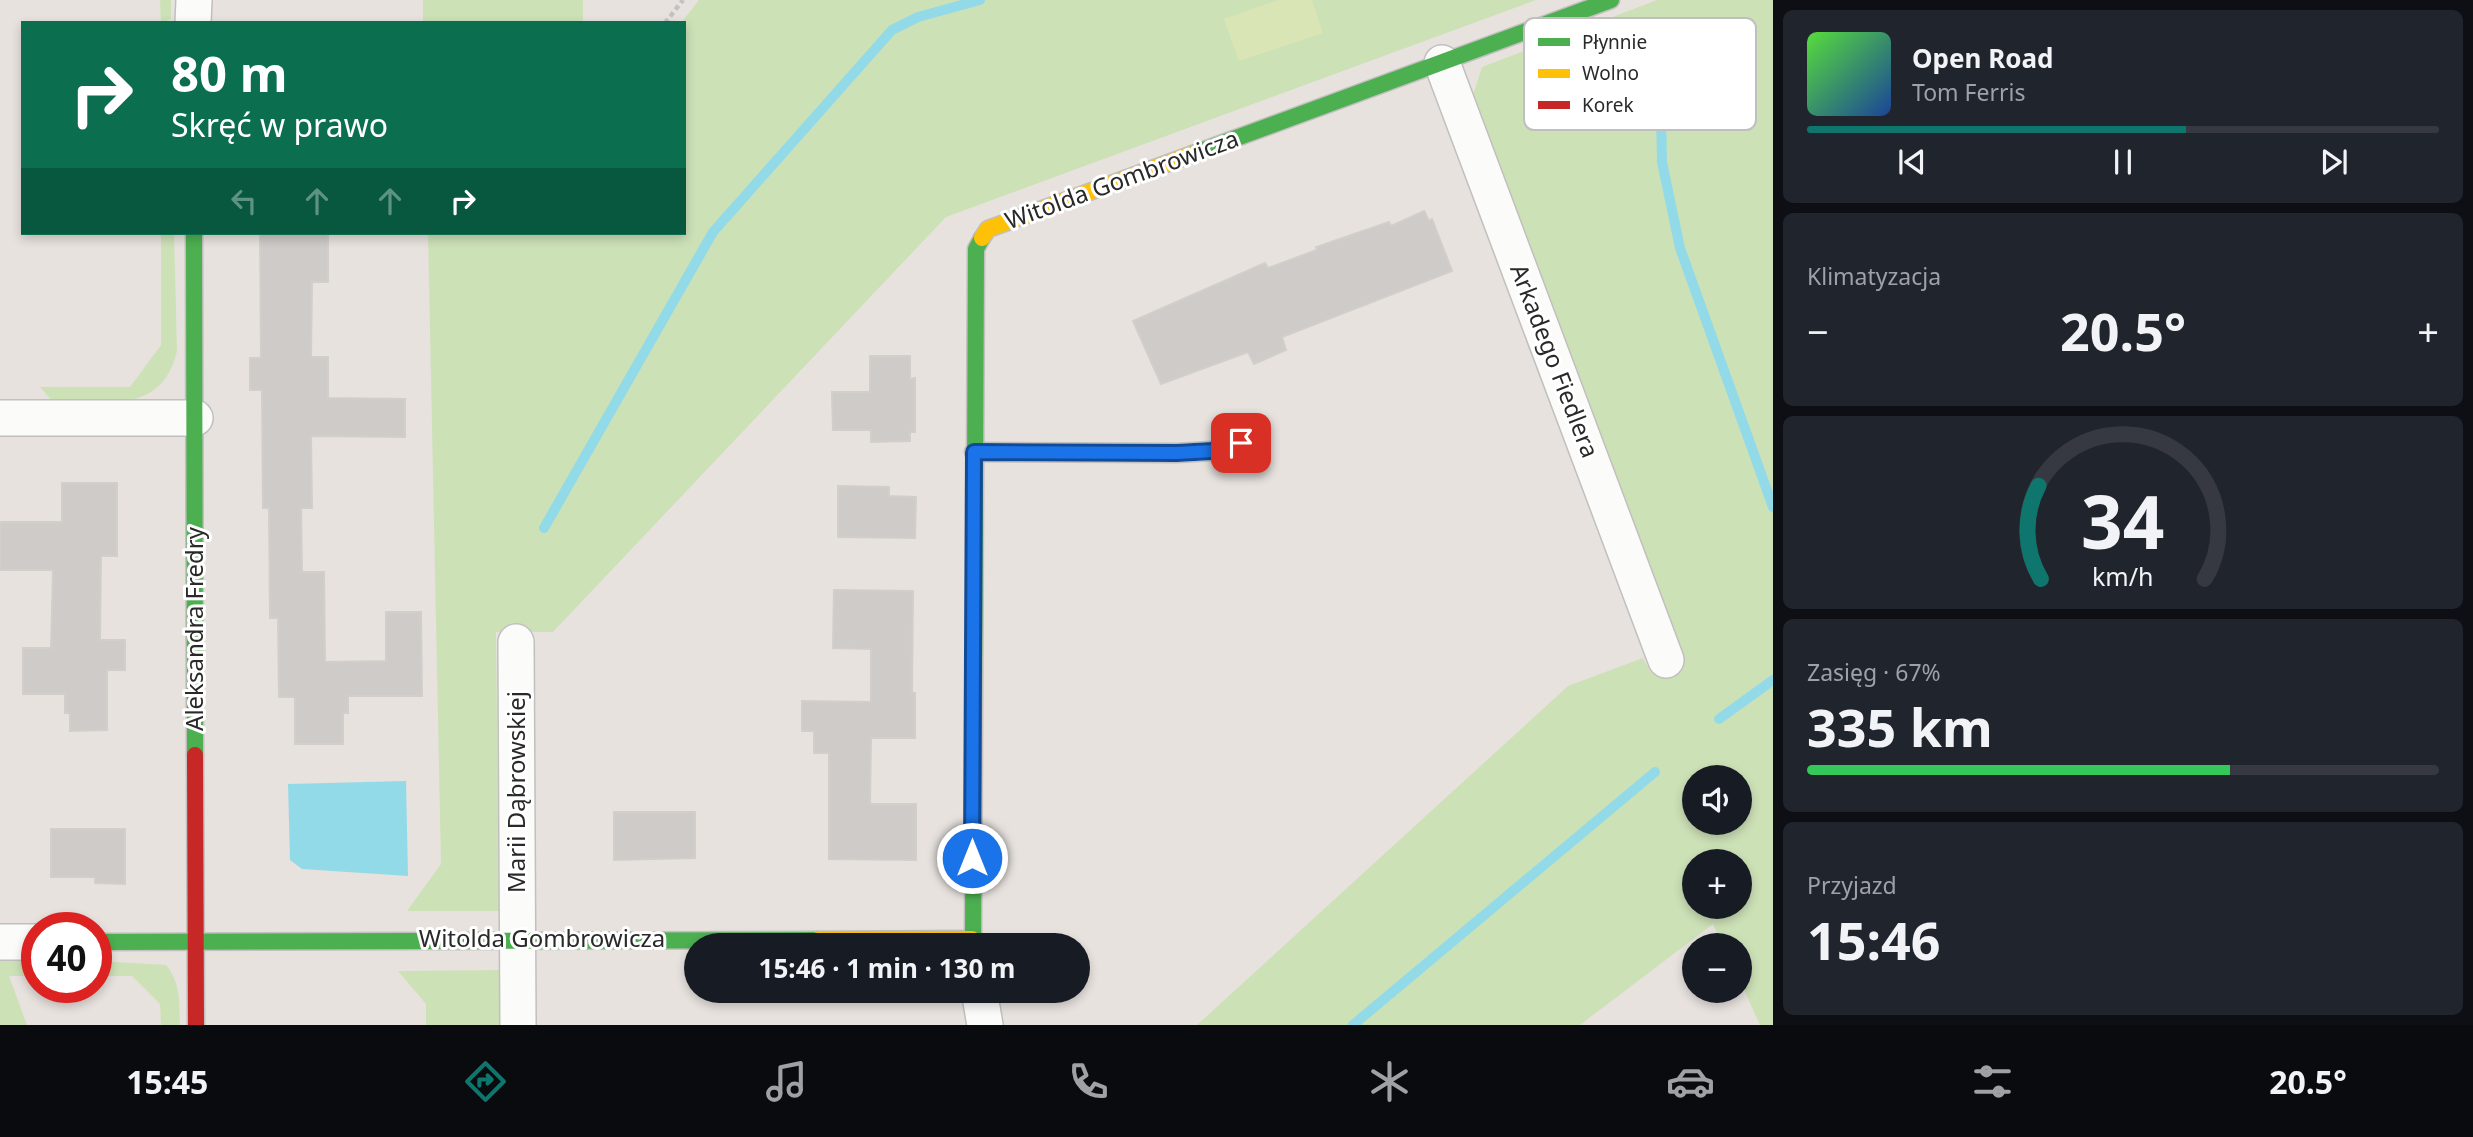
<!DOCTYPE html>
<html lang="pl">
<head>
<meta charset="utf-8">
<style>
  body { margin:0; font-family:"Noto Sans",sans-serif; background:#20242c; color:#f1f3f6; height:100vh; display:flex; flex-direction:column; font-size:26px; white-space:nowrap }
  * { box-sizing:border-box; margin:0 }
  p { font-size:23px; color:#9ea1a6 }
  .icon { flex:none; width:38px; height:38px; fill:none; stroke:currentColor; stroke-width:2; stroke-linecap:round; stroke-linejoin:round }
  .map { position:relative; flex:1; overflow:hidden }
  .details { display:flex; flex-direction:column; gap:10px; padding:10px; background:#0d0f14; width:700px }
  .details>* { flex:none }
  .guide { position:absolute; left:21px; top:21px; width:665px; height:214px; border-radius:0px; box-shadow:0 4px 10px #0003; background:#0b6e4f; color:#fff; overflow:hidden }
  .fabs { position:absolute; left:1682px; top:765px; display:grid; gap:14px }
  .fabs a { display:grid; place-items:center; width:70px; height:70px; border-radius:50%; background:#171b24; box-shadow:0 4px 10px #0003; font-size:35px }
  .speed { position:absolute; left:21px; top:912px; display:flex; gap:14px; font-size:35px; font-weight:700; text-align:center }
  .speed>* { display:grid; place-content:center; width:91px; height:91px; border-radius:50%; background:#171b24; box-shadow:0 4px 10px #0003; line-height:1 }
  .speed .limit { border:10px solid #d22; background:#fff; color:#111 }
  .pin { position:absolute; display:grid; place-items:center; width:60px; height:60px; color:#fff; margin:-30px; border-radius:14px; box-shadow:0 4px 10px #0006 }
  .me { position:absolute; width:77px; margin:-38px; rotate:0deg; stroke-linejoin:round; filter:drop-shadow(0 0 5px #0008) }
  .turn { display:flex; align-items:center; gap:24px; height:147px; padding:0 35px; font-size:32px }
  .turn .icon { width:91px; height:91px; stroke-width:2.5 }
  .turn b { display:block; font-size:49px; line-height:60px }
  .lanes { display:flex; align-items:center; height:66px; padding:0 35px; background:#0003; justify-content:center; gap:35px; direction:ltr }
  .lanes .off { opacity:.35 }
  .big { font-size:52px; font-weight:700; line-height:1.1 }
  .details .card { flex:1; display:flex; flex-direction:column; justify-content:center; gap:10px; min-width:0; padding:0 24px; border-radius:10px; background:#20242c }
  .details .dial { align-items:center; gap:0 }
  .dial svg { height:182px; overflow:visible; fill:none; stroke:#363941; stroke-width:7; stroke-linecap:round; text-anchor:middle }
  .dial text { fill:#f1f3f6; stroke:none }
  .song { display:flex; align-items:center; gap:21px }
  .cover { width:84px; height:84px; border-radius:10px; background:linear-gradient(135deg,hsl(110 70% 55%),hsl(220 70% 35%)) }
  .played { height:7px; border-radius:4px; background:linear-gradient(90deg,#0f766e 60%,#363941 60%) }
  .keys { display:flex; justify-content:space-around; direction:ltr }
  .heat { display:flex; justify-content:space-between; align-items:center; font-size:38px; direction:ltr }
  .charge { height:10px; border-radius:5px; background:linear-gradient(90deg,#34c759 67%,#363941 0) }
  .trip { position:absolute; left:684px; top:933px; width:406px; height:70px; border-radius:35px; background:#171b24; box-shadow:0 4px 10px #0003; font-weight:700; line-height:70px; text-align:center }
  .tab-bar { display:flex; height:112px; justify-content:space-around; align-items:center; background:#090b0e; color:#9ea1a6 }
  .tab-bar .icon { width:49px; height:49px }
  .tab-bar .active { color:#0f766e }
  .tab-bar b { font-size:32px; color:#f1f3f6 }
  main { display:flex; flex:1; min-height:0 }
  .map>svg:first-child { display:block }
</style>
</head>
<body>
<main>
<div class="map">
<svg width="1773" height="1025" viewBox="0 0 1773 1025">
  <rect width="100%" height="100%" fill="#e7e2de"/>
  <!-- green -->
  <g fill="#cde1b7" fill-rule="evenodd">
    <polygon points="160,0 171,0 171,19 161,23"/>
    <rect x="423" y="0" width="160" height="23"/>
    <polygon points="699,0 1536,0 946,217 553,632 496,632 499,911 407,911 441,864 428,233 684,233 684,23 681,23"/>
    <path d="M1657,0H1773V1025H1760L1740,981V945H1723L1713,924L1580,1025H1197L1568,686L1643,658L1651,673L1683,654L1472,98L1482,67ZM1694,777H1740V822H1694ZM1694,861H1740V906H1694Z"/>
    <path d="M161,233H174L177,351C162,416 104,401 52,401L40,387H130L161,345Z"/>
    <polygon points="0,960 37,961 37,976 9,976 27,1025 0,1025"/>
    <path d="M96,961L166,965C181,983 179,1002 180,1025H161L160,1004L132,976H96Z"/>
    <polygon points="506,970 506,1025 426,1025 426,1004 398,971"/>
  </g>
  <!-- pitch -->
  <polygon fill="#d9e5b5" points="1278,0 1312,0 1323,33 1239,61 1224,19"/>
  <!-- water -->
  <polygon fill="#93dae8" points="406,781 408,876 302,869 290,860 288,784"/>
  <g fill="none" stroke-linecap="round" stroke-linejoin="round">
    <!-- stream -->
    <g stroke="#93dae8" stroke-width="10">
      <polyline points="1660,67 1662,162 1680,248 1773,507"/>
      <polyline points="544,528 713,232 892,30 918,17 980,0"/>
      <polyline points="1719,719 1773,680"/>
      <polyline points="1353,1025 1655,772"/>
    </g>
  </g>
  <!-- building -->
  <g fill="#cecbc8" stroke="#d2ceca" stroke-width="2">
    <polygon points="1424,211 1429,221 1432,219 1452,271 1282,337 1286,350 1254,364 1248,352 1161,384 1133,321 1265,263 1268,268 1317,250 1316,247 1389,222 1391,226"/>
    <polygon points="260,233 328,233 328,282 312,282 311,357 328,357 328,398 405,399 405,437 311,436 312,508 301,508 302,572 324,572 325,662 386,661 386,612 421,612 422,696 348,696 348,713 343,713 343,744 295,744 295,697 279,697 278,618 270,618 269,508 263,508 262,390 250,390 250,358 261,358"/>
    <polygon points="870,356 910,356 910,379 915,378 915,432 910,432 910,441 871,442 871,430 833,430 832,392 870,392"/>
    <polygon points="62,483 117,483 117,556 101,556 100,640 125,640 125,670 107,670 107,730 70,731 70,713 65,713 65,694 23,694 23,648 51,648 53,570 0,570 0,522 62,522"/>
    <polygon points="838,486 889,487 889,496 916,497 915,538 838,537"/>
    <polygon points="834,590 913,591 912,693 915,693 915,738 871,738 870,804 916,804 916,860 829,859 829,753 814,753 814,731 802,731 802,701 871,702 871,649 833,648"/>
    <polygon points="614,812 695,812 695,858 614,860"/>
    <polygon points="51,829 125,829 125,884 95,883 95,877 51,877"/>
  </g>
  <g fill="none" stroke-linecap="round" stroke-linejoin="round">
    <defs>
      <polyline id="lane" points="974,452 1177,453 1212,451 1241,444"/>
      <g id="street">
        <polyline points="193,23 194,0"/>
        <polyline points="1442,63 1666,660"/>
        <polyline points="0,418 195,418"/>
        <polyline points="516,642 518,1025"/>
        <polyline points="0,942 37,942"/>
        <polyline points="979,990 985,1025"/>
      </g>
      <g id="fast">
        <polyline points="1193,154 1611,0"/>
        <polyline points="194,233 195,755"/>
        <polyline points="96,942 818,940"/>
        <polyline points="973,945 976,249 982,238"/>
      </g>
      <g id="slow">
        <polyline points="982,238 988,229 1193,154"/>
        <polyline points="818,940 972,939"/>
      </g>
      <polyline id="jam" points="195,755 196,1025"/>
    </defs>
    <!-- lane casing -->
    <use href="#lane" stroke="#c1bfbf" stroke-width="21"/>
    <!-- street casing -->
    <use href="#street" stroke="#c1bfbf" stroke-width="38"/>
    <!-- fast casing -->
    <use href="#fast" stroke="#c1bfbf" stroke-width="19"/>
    <!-- slow casing -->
    <use href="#slow" stroke="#c1bfbf" stroke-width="19"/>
    <!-- jam casing -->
    <use href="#jam" stroke="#c1bfbf" stroke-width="19"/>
    <!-- path -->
    <polyline stroke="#c3c2c2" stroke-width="4.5" stroke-dasharray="5 3.5" stroke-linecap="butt" points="665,23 683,0"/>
    <!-- lane -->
    <use href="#lane" stroke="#fbfbfa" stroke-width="18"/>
    <!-- street -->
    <use href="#street" stroke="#fbfbfa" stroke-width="35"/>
    <!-- fast -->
    <use href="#fast" stroke="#4caf50" stroke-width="16"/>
    <!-- slow -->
    <use href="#slow" stroke="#ffc107" stroke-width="16"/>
    <!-- jam -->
    <use href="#jam" stroke="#c62828" stroke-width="16"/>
  </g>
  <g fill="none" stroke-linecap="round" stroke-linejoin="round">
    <defs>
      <polyline id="route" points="972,858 974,452 1177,453 1212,451 1241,443"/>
    </defs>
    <!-- route casing -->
    <use href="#route" stroke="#114b97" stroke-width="18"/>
    <!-- route -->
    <use href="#route" stroke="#1a73e8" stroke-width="12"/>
  </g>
  <g text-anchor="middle" stroke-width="6" stroke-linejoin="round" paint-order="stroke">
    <!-- street labels -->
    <g font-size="24" fill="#292929" stroke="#fff">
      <text transform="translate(1122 180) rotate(-20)" y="8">Witolda Gombrowicza</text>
      <text transform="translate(1554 361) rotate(69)" y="8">Arkadego Fiedlera</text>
      <text transform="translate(195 629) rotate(-90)" y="8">Aleksandra Fredry</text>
      <text transform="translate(517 792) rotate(-90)" y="8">Marii Dąbrowskiej</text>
      <text x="542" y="947">Witolda Gombrowicza</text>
    </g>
  </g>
  <!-- legend -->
  <rect x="1524" y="18" width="232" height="112" rx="10" fill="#fff" stroke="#bfbfbf" stroke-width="2"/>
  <rect x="1538" y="38" width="32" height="8" fill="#4caf50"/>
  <rect x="1538" y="69" width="32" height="9" fill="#ffc107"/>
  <rect x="1538" y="101" width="32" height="8" fill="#c62828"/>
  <g font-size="19" fill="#292929">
    <text x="1582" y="49">Płynnie</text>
    <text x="1582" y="80">Wolno</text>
    <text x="1582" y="112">Korek</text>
  </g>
</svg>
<div class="fabs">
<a><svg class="icon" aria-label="sound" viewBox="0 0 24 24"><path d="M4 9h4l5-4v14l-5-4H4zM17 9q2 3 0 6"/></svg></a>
<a>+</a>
<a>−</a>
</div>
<div class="speed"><div class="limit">40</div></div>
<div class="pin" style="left:1241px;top:443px;background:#d93025"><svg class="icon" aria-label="arrive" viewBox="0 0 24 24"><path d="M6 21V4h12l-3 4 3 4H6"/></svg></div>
<svg class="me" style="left:972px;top:858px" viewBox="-20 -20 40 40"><circle r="17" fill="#1a73e8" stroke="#fff" stroke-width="3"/><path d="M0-11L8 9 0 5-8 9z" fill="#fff"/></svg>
<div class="trip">15:46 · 1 min · 130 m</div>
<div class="guide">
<div class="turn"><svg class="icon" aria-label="right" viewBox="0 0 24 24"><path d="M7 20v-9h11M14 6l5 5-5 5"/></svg><div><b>80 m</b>Skręć w prawo</div></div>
<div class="lanes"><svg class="icon off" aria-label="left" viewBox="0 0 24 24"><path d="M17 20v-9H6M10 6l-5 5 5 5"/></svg><svg class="icon off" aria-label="ahead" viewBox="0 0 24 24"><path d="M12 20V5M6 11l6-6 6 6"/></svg><svg class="icon off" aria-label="ahead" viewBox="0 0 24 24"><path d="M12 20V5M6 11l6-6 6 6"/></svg><svg class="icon" aria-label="right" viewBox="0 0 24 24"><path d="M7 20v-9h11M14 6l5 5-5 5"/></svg></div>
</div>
</div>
<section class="details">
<div class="card">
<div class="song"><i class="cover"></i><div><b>Open Road</b><p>Tom Ferris</p></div></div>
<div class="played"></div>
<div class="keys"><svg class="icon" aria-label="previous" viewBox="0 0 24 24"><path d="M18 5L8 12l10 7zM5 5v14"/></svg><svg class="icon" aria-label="pause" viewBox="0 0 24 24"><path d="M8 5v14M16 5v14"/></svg><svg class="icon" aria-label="next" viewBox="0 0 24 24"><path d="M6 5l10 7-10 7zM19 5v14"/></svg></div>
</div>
<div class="card"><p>Klimatyzacja</p>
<div class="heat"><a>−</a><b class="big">20.5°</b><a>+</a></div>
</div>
<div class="card dial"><svg viewBox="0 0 100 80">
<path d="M14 69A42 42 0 1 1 86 69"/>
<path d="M14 69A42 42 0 0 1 13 28" stroke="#0f766e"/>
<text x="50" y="56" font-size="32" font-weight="700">34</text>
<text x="50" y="72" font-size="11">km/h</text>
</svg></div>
<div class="card"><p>Zasięg · 67%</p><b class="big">335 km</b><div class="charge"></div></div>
<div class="card"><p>Przyjazd</p><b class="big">15:46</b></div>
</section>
</main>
<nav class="tab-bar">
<b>15:45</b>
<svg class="icon active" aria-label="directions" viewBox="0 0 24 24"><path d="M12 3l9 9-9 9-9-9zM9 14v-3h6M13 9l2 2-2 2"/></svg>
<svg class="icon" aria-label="music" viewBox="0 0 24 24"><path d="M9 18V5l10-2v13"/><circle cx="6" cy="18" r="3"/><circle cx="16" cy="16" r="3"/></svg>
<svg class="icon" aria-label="phone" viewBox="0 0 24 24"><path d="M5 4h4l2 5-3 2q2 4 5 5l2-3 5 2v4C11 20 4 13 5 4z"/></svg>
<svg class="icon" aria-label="climate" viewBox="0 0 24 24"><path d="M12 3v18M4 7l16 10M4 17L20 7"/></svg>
<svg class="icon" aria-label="car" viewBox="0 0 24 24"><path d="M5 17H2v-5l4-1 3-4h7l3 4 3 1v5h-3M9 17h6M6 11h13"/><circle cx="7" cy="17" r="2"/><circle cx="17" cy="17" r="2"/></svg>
<svg class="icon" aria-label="filters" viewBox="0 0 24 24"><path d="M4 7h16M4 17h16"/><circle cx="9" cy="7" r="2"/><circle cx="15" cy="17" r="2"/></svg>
<b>20.5°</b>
</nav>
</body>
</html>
